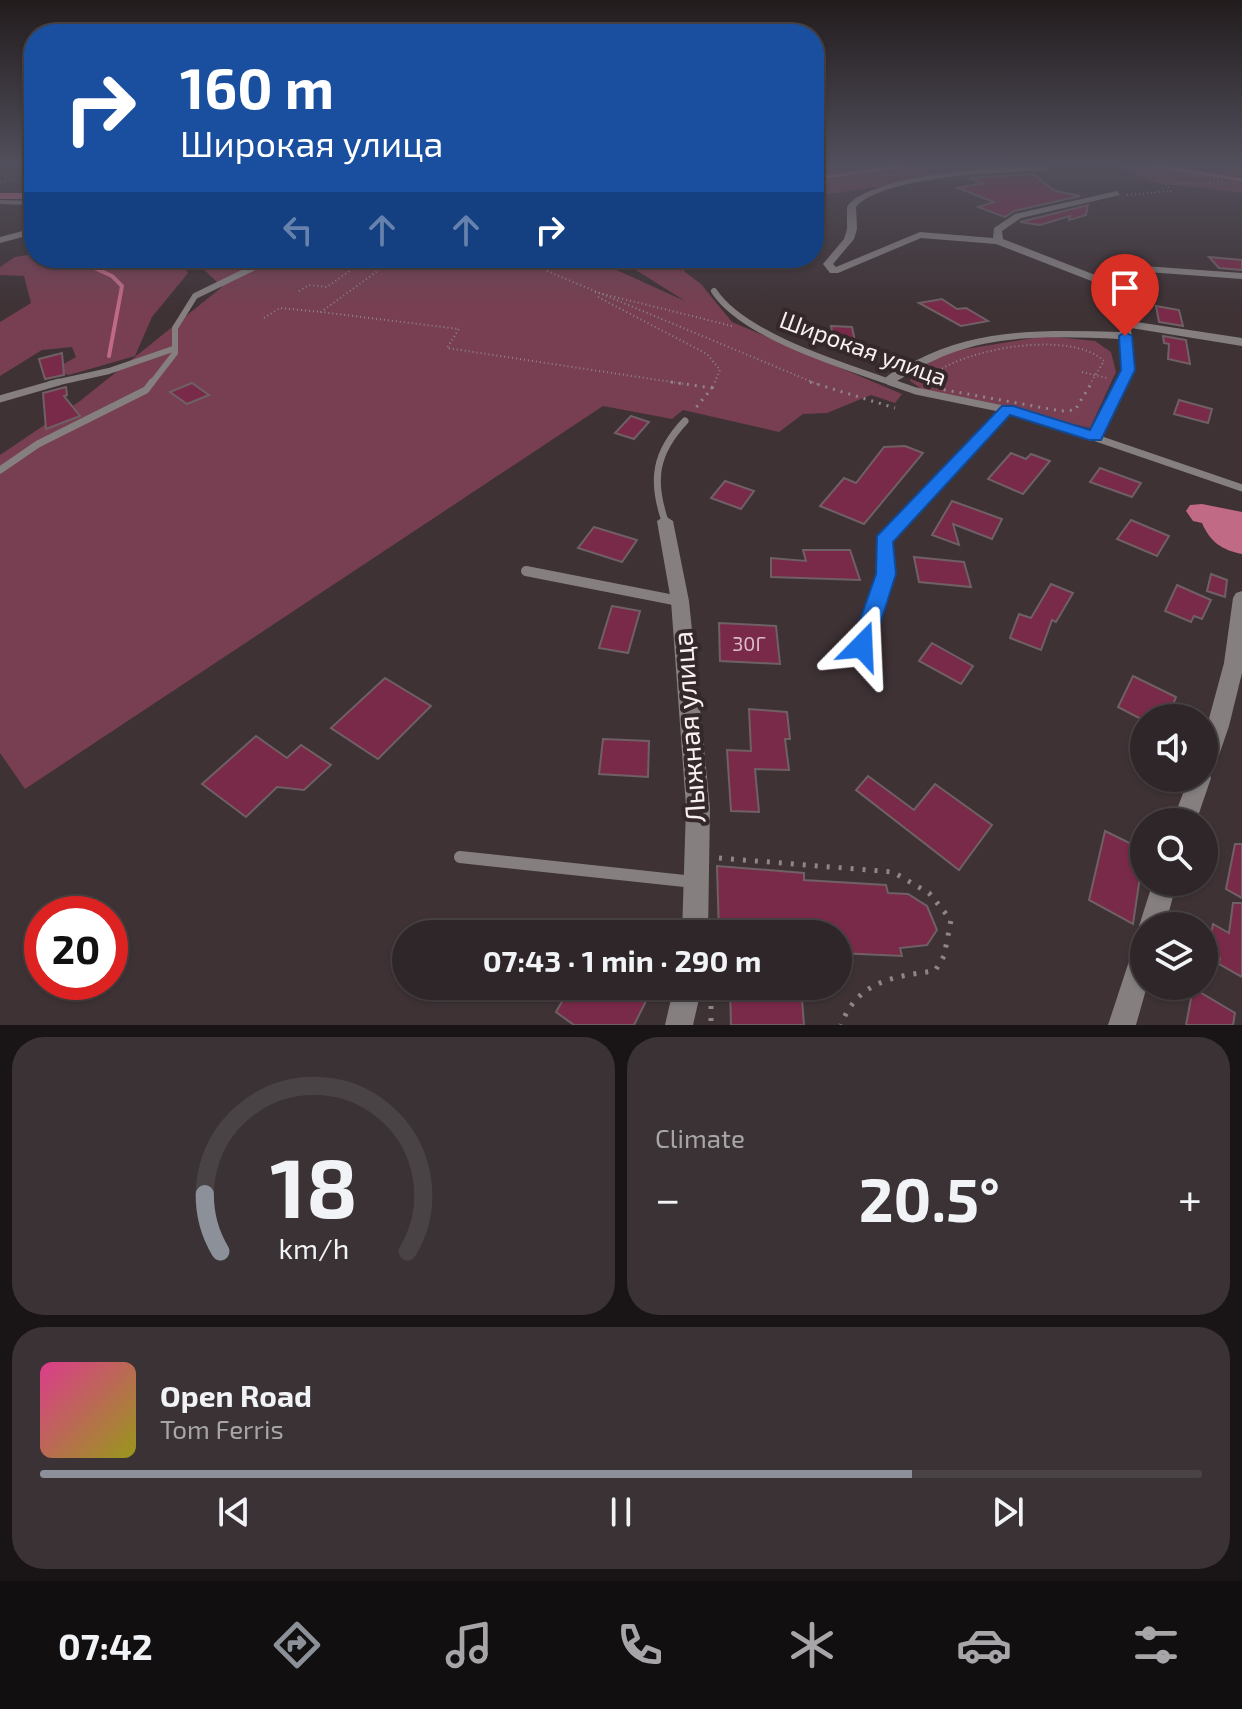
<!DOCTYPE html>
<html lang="en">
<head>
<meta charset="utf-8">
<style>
  body { margin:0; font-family:"Exo 2",sans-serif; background:#3a3234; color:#f1f3f6; height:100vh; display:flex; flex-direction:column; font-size:30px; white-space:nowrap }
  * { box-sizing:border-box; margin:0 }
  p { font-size:26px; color:#a7a5a8 }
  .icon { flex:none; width:44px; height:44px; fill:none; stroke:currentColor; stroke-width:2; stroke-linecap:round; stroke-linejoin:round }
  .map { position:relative; height:1025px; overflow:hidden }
  .sheet { display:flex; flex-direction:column; gap:12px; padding:12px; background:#191516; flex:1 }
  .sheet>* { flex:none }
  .top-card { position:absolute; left:24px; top:24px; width:800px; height:244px; border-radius:32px; box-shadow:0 2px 6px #0004,0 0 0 2px #494345; background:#1a4fa0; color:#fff; overflow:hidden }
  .tools { position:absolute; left:1130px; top:704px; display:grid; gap:16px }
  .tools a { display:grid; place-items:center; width:88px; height:88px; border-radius:50%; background:#2e2628; box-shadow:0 2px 6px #0004,0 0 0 2px #494345; font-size:40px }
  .speed { position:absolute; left:24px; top:896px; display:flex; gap:16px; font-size:40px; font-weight:700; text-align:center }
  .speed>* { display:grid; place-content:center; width:104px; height:104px; border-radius:50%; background:#2e2628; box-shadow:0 2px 6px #0004,0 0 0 2px #494345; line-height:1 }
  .speed .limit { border:12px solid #d22; background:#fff; color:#111 }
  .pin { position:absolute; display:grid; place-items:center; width:68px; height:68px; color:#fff; margin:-82px -34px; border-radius:50% 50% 50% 0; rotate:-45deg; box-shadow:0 0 8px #0007 }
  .pin .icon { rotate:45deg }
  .me { position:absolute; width:88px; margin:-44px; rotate:21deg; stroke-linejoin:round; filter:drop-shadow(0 0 6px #0008) }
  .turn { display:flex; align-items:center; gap:28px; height:168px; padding:0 24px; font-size:36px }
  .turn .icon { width:104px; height:104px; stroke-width:2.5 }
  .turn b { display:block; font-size:56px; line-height:68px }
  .lanes { display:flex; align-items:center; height:76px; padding:0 24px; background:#0003; justify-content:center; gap:40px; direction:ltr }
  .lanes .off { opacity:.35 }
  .big { font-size:60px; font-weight:700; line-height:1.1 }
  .sheet .tile { flex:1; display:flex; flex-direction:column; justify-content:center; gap:12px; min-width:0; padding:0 28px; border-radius:32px; background:#3a3234 }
  .sheet .dial { align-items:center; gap:0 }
  .dial svg { height:208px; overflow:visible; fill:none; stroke:#494345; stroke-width:7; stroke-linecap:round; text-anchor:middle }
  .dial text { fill:#f1f3f6; stroke:none }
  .song { display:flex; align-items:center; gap:24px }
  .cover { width:96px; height:96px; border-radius:12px; background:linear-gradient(135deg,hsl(330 70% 55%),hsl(60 70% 35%)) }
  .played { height:8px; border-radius:4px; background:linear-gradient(90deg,#8c9099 75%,#494345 75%) }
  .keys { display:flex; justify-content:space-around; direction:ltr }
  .heat { display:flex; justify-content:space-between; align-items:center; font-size:44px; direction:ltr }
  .sheet .tiles { flex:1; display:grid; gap:12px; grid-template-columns:1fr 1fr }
  .tile:last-child { grid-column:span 2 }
  .trip { position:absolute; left:392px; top:920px; width:460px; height:80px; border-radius:40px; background:#2e2628; box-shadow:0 2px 6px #0004,0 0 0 2px #494345; font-weight:700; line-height:80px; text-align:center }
  .menu { display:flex; height:128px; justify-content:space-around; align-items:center; background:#120f10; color:#a7a5a8 }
  .menu .icon { width:56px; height:56px }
  .menu .current { color:#8c9099 }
  .menu b { font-size:36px; color:#f1f3f6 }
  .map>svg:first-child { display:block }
</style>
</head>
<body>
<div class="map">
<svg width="1242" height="1025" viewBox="0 0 1242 1025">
  <rect width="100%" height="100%" fill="#3e3235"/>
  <!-- green -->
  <g fill="#773f51">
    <polygon points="814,165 1030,165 814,196"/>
    <polygon points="1114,165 1146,165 1242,180 1242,193 1157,183"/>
    <polygon points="1154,165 1242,165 1242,179"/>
    <polygon points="34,254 34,258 82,258 119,266 168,258 181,263 188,273 152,317 135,356 69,375 51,371 76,357 72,347 42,350 0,376 0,322 31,303 24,276 0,275 0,267 15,257"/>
    <polygon points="192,258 590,258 685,301 617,258 679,258 685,272 701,284 732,322 902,394 895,403 871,395 827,413 803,414 779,432 683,410 672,419 603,406 25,789 0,753 0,455 80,401 222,287"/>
    <polygon points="1046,336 1095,341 1111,352 1116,372 1090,428 923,390 910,381 911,374 947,352"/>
  </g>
  <!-- water -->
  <path fill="#c16a86" d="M1202,504L1242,512V554C1222,550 1210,542 1202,523L1193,521L1186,511L1190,505Z"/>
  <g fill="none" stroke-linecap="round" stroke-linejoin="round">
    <!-- stream-far1 -->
    <g stroke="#c16a86" stroke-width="3">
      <polyline points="1150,165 1242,180"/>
      <polyline points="814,179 909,165"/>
    </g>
    <!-- stream -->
    <polyline stroke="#c16a86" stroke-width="4" points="88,259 88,265 112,276 122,286 109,356"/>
    <!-- canal -->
    <rect fill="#c16a86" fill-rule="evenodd" x="0" y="193" width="34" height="6"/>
  </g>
  <!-- building -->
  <g fill="#7a2a49" stroke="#6e6064" stroke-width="2">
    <polygon points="1033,174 1055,191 1080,196 1014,211 1005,217 978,207 994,202 958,188 983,183 969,178"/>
    <polygon points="1088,205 1086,215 1069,220 1070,216 1040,225 1020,222"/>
    <polygon points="1209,257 1242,260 1242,270 1219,268"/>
    <polygon points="942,299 957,309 966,308 988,321 961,326 919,303"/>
    <polygon points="1156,306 1179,310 1183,326 1159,322"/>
    <polygon points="831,326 852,327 856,346 835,345"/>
    <polygon points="1163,336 1186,340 1190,364 1168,359 1169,344 1164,343"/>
    <polygon points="62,353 64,375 45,379 39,359"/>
    <polygon points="192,383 209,395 187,404 170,392"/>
    <polygon points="66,387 67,395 64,396 80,416 46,429 43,393"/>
    <polygon points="1179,400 1212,409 1208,423 1174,414"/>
    <polygon points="631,416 649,422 634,439 615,433"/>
    <polygon points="905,446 923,453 864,524 820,506 844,478 856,483 884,447"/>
    <polygon points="1011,453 1026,459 1031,454 1050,461 1023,494 988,479"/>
    <polygon points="1100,468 1141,483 1132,497 1090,482"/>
    <polygon points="725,481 754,491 741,509 711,498"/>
    <polygon points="952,501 1002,519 992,539 953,524 959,545 932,535"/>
    <polygon points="1131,520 1169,536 1157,556 1117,539"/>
    <polygon points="594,527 637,540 622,562 578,548"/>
    <polygon points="803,550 850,550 860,580 771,577 771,558 806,561"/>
    <polygon points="914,557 964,562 971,587 919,582"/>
    <polygon points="1211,574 1227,580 1225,597 1207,591"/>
    <polygon points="1051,584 1073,593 1056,622 1052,620 1041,650 1010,638 1019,614 1031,618"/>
    <polygon points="1177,585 1211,600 1202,619 1194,616 1191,622 1165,611"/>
    <polygon points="612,606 640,611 628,653 599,648"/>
    <polygon points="719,623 776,626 780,664 720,661"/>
    <polygon points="932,643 973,666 961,684 919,661"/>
    <polygon points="1133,676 1176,697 1168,718 1139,718 1118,707"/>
    <polygon points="385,678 431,706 378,759 331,728"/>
    <polygon points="749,709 787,712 790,739 785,739 789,770 755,769 759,812 731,811 727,750 751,751"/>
    <polygon points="256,736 287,758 301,745 331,765 304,790 277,787 246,817 202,784"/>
    <polygon points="603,739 649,741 648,777 599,774"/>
    <polygon points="868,776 914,810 935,784 992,825 959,870 856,790"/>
    <polygon points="1105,831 1144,850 1133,924 1089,900"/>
    <polygon points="1235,844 1242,844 1242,898 1226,889"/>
    <polygon points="717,866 804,873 804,880 886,885 888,893 908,894 927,906 937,930 927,945 900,948 902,956 838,953 838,934 719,934"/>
    <polygon points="1233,903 1242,903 1242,977 1219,964 1220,958 1208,951 1213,924 1229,933"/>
    <polygon points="571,986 630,986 648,997 634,1025 574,1025 556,1012"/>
    <polygon points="730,986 801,986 804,1025 731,1025"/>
    <polygon points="1193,988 1235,1013 1233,1025 1186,1025"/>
  </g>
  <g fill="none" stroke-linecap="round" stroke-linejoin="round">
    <!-- path-far2 -->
    <g stroke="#908688" stroke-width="2" stroke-dasharray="1 3" stroke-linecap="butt">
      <polyline points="1139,165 1224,181"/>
      <polyline points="0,182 15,179"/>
      <polyline points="814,183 888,174"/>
      <polyline points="1127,195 1171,191 1166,184 1242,183"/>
      <polyline points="383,267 321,312 459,329 447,348 685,384"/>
      <polyline points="547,271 817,384"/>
      <polyline points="299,291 309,285 327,287 368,258"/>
      <polyline points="595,292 732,326"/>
      <polyline points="598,297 707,354 720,370 714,384"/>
      <polyline points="264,318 280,308 321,312"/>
      <polyline points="1082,372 1107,378"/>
      <path d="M931,384L935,373C969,348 1071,330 1104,361L1090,384"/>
    </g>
    <!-- path-far1 -->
    <g stroke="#908688" stroke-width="3" stroke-dasharray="2 6" stroke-linecap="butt">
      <polyline points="671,382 712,388 694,410"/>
      <polyline points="810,382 895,408"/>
      <polyline points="930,382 940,389 1061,411 1075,410 1092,382"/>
      <polyline points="712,388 715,382"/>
    </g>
    <!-- path -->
    <g stroke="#908688" stroke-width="5" stroke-dasharray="3 9" stroke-linecap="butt">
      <path d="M719,858L893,872L929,893L951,920L944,956L935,971C893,976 857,982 841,1025"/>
      <polyline points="711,994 711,1025"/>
    </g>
    <!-- service-far4 -->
    <g stroke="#857f80" stroke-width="4">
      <polyline points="26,183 34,179"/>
      <polyline points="0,202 34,203"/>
      <polyline points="476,258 499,261"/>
      <polyline points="267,261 272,258"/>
    </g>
    <!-- service-far3 -->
    <g stroke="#857f80" stroke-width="6">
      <polyline points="481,259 536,265"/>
      <path d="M714,291C743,336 844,366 896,384"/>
      <polyline points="50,384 109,371 173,349"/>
      <polyline points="151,384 175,353 175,328 195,296 271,259"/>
    </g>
    <!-- service-far2 -->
    <g stroke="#857f80" stroke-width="7">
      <polyline points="890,382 916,391 1023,413 1242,488"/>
      <polyline points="0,399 59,382"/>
      <polyline points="0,470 38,444 146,390 152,382"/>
      <path d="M665,521C651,480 655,453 685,421"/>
      <polyline points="883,544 883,540 1007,410"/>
    </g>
    <!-- service-far1 -->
    <g stroke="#857f80" stroke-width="10">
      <polyline points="526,571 679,601"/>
      <polyline points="862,646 886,574 883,542"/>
    </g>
    <!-- service -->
    <polyline stroke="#857f80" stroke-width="12" points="460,857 694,882"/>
    <!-- minor -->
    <g fill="#857f80" fill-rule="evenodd">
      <path d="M1048,167L1045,171C1002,172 884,176 856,207L857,229L854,239L833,264L836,267L920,232L993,238L994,228L1015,214L1117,191L1120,195L1021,218L1002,231L1003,239L1108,280L1111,267L1116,264L1242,273V279L1120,270L1117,285L1130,321L1242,338V346L1131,328L1134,370L1102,437L1095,441L1088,437L1122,370L1120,339C1063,337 1004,333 949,354C930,361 913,372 895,382H885L884,379C892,371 905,366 915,361C979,327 1050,330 1120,332L1107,287L996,244L921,238L838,273H830L823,264L844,239L847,229V207C866,175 1011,164 1048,167Z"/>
      <polygon points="385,258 396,258 391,261"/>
      <polygon points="665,516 673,521 689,601 710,807 708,934 682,934 686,807 671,601 657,521"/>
      <polygon points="1242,591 1242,673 1229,726 1215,767 1210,775 1211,778 1196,822 1172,822 1189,778 1204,778 1204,737 1224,663 1233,598 1236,593"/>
      <polygon points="1153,882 1177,882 1165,926 1144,926 1144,936 1139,926"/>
      <polygon points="1144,939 1144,986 1147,986 1136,1025 1108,1025 1135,943"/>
      <polygon points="674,986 702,986 693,1025 665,1025"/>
    </g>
    <!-- tertiary -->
    <polygon fill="#857f80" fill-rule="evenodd" points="34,228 34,234 0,243 0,237"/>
  </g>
  <!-- sky -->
  <linearGradient id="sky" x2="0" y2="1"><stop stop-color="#221c1d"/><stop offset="0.53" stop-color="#524f5c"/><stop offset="1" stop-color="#524f5c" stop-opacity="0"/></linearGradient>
  <rect width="1242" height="309" fill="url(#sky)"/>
  <!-- route -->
  <polygon fill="#1a73e8" stroke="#114b97" stroke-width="2" points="1125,332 1132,336 1135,370 1101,440 1089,440 1010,415 893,542 896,574 873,646 862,654 854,652 851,646 876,574 877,536 1002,406 1013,406 1090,430 1121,370 1119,336"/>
  <g text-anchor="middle" stroke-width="8" stroke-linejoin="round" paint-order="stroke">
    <!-- number labels -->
    <g font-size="20" fill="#d8bec8">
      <text x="749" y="651">30Г</text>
    </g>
    <!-- street labels -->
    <g font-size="24" fill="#f8f0f2" stroke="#34282b">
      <text transform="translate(863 349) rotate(20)" y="8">Широкая улица</text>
    </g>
    <!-- near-street labels -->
    <g font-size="28" fill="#f8f0f2" stroke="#34282b">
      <text transform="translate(689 727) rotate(-94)" y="10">Лыжная улица</text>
    </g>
  </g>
</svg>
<div class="tools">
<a><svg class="icon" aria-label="sound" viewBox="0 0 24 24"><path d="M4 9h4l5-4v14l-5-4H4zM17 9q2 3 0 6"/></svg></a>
<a><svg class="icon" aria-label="search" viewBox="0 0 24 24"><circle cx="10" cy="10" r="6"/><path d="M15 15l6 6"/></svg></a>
<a><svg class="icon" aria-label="layers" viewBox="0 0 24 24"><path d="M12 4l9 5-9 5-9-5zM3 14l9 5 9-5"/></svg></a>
</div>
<div class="speed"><div class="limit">20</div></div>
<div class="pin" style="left:1125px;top:336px;background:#d93025"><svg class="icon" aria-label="arrive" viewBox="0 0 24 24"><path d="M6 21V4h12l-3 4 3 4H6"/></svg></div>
<svg class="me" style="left:862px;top:646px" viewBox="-20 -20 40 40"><path d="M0-17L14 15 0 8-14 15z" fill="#1a73e8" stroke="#fff" stroke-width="4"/></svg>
<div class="trip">07:43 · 1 min · 290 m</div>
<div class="top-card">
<div class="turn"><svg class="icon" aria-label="right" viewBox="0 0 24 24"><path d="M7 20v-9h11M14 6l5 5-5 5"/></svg><div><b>160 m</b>Широкая улица</div></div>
<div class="lanes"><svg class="icon off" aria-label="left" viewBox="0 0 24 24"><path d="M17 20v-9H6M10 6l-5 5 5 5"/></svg><svg class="icon off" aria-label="ahead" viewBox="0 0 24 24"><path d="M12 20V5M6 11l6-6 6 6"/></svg><svg class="icon off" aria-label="ahead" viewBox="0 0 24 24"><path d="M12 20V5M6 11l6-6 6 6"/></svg><svg class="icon" aria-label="right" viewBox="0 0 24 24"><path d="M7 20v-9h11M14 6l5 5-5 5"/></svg></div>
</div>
</div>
<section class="sheet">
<div class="tiles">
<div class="tile dial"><svg viewBox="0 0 100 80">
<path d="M14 69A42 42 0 1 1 86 69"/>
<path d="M14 69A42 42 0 0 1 8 47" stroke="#8c9099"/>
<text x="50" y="56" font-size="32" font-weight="700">18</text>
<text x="50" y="72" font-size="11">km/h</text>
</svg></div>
<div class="tile"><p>Climate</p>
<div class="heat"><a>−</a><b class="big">20.5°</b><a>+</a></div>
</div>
<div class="tile">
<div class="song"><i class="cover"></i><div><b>Open Road</b><p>Tom Ferris</p></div></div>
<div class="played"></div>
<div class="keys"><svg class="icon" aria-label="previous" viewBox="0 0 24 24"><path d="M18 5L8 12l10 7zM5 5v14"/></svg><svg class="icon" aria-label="pause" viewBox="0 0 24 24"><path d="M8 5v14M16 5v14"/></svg><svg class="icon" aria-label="next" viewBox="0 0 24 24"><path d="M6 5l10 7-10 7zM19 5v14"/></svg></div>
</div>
</div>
</section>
<nav class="menu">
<b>07:42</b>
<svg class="icon current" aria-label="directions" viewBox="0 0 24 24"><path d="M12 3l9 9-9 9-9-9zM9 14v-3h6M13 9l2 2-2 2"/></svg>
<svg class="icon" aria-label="music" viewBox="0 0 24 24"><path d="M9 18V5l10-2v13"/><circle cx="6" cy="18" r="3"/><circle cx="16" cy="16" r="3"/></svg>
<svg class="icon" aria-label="phone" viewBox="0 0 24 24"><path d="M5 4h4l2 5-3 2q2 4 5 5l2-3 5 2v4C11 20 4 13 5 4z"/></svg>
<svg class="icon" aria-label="climate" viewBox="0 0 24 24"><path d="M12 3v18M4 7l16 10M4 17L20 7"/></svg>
<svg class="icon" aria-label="car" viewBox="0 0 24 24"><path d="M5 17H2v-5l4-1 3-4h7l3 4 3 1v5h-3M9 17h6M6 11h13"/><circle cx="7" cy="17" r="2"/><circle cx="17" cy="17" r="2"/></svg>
<svg class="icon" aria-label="filters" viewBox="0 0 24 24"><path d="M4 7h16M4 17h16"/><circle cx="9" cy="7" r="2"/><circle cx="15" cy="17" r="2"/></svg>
</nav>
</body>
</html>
